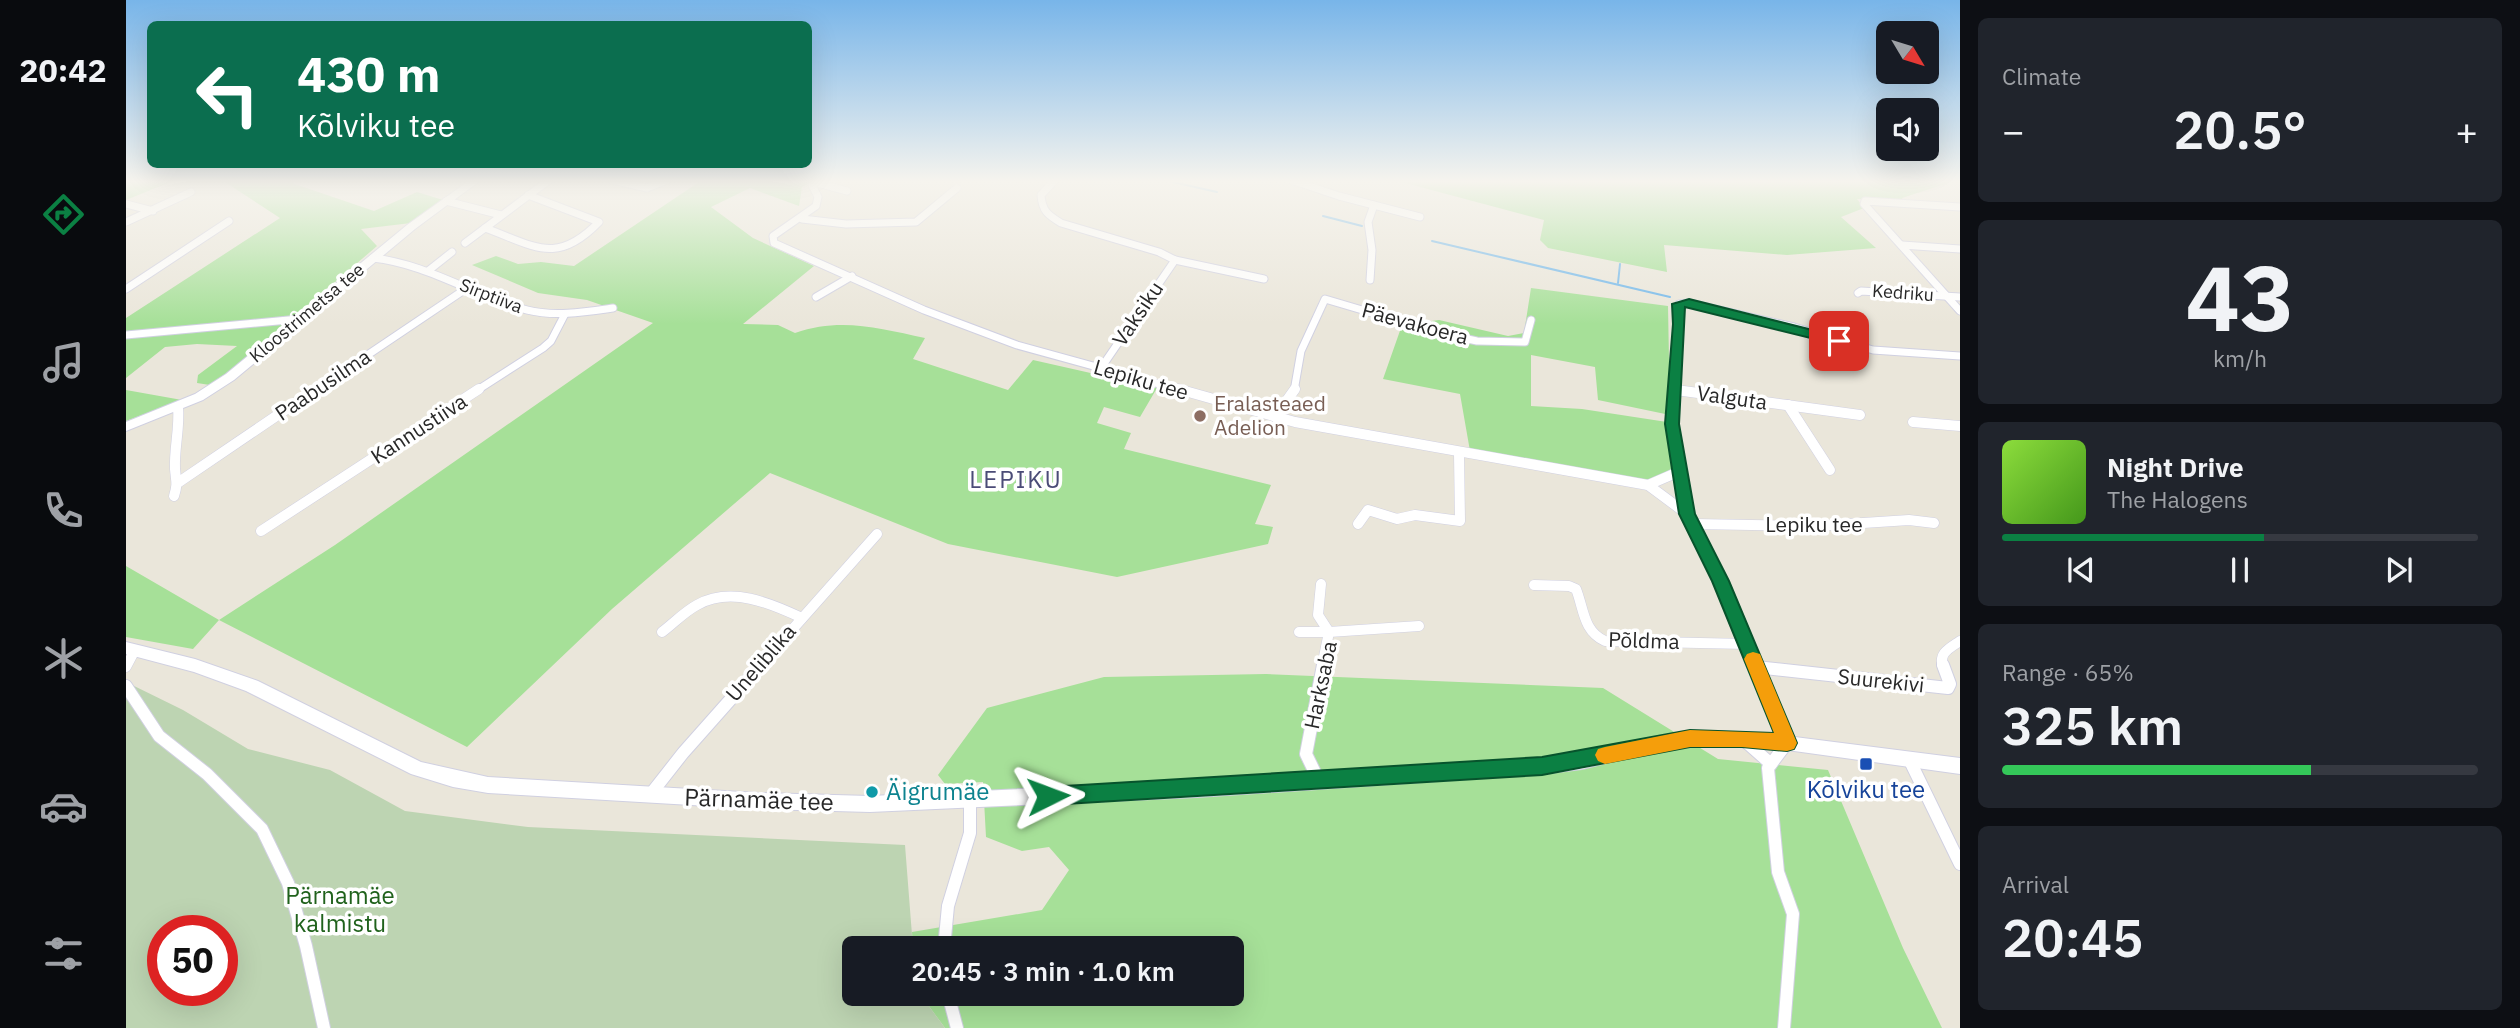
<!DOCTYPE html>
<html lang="en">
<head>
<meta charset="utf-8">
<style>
  body { margin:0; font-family:"IBM Plex Sans",sans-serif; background:#20242c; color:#f1f3f6; height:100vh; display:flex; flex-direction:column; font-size:26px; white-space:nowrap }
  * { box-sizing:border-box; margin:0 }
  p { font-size:23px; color:#9ea1a6 }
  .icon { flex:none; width:38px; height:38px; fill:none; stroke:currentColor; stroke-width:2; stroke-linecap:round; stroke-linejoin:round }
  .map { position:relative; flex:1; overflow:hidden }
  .sheet { display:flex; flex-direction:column; gap:18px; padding:18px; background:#0d0f14; width:560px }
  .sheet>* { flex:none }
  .banner { position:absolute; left:21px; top:21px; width:665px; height:147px; border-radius:10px; box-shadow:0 7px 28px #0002; background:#0b6e4f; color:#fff; overflow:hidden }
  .needle { width:46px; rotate:128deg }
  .tools { position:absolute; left:1750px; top:21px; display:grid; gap:14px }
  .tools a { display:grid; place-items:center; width:63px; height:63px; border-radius:10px; background:#171b24; box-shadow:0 7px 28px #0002; font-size:35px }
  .speed { position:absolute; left:21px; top:915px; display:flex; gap:14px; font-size:35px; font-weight:700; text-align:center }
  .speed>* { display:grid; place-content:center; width:91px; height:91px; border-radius:50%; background:#171b24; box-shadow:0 7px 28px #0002; line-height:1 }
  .speed .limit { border:10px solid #d22; background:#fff; color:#111 }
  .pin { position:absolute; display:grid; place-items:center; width:60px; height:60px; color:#fff; margin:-30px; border-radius:14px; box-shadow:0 4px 10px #0006 }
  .me { position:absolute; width:77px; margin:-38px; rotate:87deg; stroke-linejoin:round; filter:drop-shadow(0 0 5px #0008) }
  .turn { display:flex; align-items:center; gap:24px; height:147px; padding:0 35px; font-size:32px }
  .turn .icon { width:91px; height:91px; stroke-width:2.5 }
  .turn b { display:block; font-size:49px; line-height:60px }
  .big { font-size:52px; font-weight:600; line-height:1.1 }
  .sheet .tile { flex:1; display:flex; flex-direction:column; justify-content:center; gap:10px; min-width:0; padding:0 24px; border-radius:10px; background:#20242c }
  .sheet .dial { align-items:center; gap:0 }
  .dial b { font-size:91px; line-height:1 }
  .song { display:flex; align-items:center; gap:21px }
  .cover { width:84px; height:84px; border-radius:10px; background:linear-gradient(135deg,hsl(90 70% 55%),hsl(100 70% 35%)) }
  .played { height:7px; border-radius:4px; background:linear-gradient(90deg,#0b8043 55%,#363941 55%) }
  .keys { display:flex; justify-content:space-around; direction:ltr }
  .heat { display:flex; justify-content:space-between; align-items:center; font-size:38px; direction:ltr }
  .charge { height:10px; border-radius:5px; background:linear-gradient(90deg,#34c759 65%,#363941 0) }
  .trip { position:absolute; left:716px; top:936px; width:402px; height:70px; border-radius:10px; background:#171b24; box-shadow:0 7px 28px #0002; font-weight:600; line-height:70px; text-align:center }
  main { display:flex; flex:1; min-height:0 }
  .menu { display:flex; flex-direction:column; width:126px; justify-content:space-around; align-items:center; background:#090b0e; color:#9ea1a6 }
  .menu .icon { width:49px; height:49px }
  .menu .on { color:#0b8043 }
  .menu b { font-size:32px; color:#f1f3f6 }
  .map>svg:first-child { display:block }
</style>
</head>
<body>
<main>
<nav class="menu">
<b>20:42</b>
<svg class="icon on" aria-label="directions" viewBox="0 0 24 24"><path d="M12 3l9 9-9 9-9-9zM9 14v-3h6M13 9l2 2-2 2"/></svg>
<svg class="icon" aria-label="music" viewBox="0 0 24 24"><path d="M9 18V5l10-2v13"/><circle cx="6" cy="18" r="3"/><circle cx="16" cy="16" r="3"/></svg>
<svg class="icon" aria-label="phone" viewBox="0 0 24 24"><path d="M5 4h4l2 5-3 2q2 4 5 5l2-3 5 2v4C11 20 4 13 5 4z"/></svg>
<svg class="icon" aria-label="climate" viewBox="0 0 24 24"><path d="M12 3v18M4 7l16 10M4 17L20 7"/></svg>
<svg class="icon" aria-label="car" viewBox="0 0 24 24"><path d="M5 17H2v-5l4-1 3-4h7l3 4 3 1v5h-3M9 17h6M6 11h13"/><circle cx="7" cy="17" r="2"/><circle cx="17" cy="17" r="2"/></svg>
<svg class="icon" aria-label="filters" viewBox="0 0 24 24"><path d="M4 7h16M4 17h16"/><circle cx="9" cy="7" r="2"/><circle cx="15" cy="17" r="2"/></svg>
</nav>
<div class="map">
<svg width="1834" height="1028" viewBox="0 0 1834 1028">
  <rect width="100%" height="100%" fill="#eae6da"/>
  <!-- green -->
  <g fill="#a6e098">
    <polygon points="0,180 49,180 0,200"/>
    <polygon points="96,180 157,180 248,211 291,192 317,200 285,223 235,229 251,246 116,362 84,385 71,383 72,375 111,346 71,344 39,347 0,378 0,318 154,218"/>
    <path d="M576,180H688L676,187L673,206L624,188L585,207L627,238L688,266L617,324L652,325L669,333C714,317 753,328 799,338L787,359L882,390L907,360L1031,388L1014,417L978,407L971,423L1005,433L998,449L1145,485L1129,524L1147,527L1142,544L991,577L822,544L644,473L486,609L341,747L93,620L67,649L0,637V566L93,620L209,545L527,323L461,300L412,293L346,265L370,256L392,264L415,262L448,266Z"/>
    <polygon points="1268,180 1831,180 1776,198 1777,201 1731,199 1738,208 1715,217 1750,248 1661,255 1538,245 1541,272 1422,248 1414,240 1418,220"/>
    <polygon points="1405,288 1542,306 1544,415 1472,400 1469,367 1405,355 1405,406 1456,409 1541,422 1548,472 1518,481 1344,451 1334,394 1257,379 1276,325 1313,320 1382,336 1398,333"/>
    <polygon points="0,390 56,400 0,421"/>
    <polygon points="1140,674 1477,688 1592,759 1702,770 1777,948 1816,1028 819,1028 794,994 1106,994 1106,948 787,948 786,932 916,910 943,870 923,847 896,851 860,837 857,782 819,784 812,775 861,708 978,677"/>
  </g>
  <!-- cemetery -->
  <path fill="#bdd4b2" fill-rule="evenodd" d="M0,682L57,710L122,749L204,770L279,811L402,827L779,845L787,948H728V994H794L819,1028H0ZM37,931H96V990H37Z"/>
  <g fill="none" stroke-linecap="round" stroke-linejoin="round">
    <!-- stream -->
    <g stroke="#70b7ea" stroke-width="2">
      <polyline points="1038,180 1091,192"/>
      <polyline points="1197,216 1236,226"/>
      <polyline points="1306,241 1544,297"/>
      <polyline points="1492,283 1494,264"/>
    </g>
    <defs>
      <g id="minor-far2">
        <polyline points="486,180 521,188 541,180"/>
        <polyline points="689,180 686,185 692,197 690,206 647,236 648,243 798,310 891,345 1058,391"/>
        <path d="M929,180L915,195C916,211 922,215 935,223L1033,252L1049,260L1138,279"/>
        <polyline points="1165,180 1213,196 1294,217"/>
        <polyline points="688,182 721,191"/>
        <polyline points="320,201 375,215"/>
        <polyline points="0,204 27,211"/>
        <polyline points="1834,207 1739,201 1738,204 1834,311"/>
        <polyline points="676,219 720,224 790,222 831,188"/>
        <polyline points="0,222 65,192"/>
        <path d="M359,228C409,246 430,266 473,222L402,195"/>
        <polyline points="339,243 423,180"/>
        <polyline points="1776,245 1834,249"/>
        <path d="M247,258C302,264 348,296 401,310C429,317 459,312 487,308"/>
        <polyline points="302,271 326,252"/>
        <polyline points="1244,280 1246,250 1242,222 1248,205"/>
        <polyline points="0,289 103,221"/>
        <polyline points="1732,293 1735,291 1834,297"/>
        <polyline points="690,297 726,276"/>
        <polyline points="0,335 173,319"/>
        <polyline points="975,368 1049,260"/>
        <polyline points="1550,390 1559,391"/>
        <polyline points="188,391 341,288"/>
        <polyline points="350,391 417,348 425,341 439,314"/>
        <polyline points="1168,391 1175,351 1199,299 1314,333 1351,341 1399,342 1405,320"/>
        <polyline points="1549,391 1553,304 1563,303 1668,327 1747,350 1834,356"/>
      </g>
      <g id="minor-far1">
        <polyline points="1052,389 1169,422 1522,485 1561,514"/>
        <polyline points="1549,389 1546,424 1561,514 1595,581 1630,667"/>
        <polyline points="1550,390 1734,415"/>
        <polyline points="1662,405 1704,470"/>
        <polyline points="1149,417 1169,389"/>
        <polyline points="1787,422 1834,426"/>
        <polyline points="53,482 190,389"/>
        <polyline points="1522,485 1552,472"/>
        <path d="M48,496C52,484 50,481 49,469C48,448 54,428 52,407"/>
        <polyline points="1232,524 1242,510 1271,519 1289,515 1334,521 1333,453"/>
        <polyline points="1568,524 1691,526 1783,520 1808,523"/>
        <polyline points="135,531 353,389"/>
        <path d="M1408,585L1443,586L1450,589C1458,609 1457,631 1479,641L1621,644"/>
        <path d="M536,632C548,623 558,612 571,605C605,586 644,603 676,618"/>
        <polyline points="1173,632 1203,632 1192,615 1195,584"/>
        <polyline points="0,667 9,650"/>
        <polyline points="633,667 751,534"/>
        <polyline points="1196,667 1203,632 1293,626"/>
        <path d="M1817,667C1812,653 1824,648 1834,641"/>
      </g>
      <g id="minor">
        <polyline points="1629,665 1661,743 1642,768 1652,872 1667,914 1658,1028"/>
        <polyline points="1630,667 1822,688 1824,684 1817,665"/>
        <polyline points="0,686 33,736 81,774 136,829 162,883 180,946 198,1028"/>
        <polyline points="1619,741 1645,764"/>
        <polyline points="1783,759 1834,864"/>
        <polyline points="1193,781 1180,754 1197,665"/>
        <polyline points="524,795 557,753 635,665"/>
        <polyline points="818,948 822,906 844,833 844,800"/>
        <polyline points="822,994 831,1028"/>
      </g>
      <g id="secondary">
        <polygon points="344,180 355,180 289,229 108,380 77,400 0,431 0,422 69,394 100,374 281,225"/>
        <polygon points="0,642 69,659 132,681 295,762 362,777 633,793 744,796 1071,781 1416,758 1456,753 1528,737 1583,731 1661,736 1834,758 1834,774 1661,750 1583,745 1528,751 1456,769 1416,774 1071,797 744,812 633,809 362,793 327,787 285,774 120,691 68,672 0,654"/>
      </g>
    </defs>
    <!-- minor-far2 casing -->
    <use href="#minor-far2" stroke="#d0d0e1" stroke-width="9"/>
    <!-- minor-far1 casing -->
    <use href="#minor-far1" stroke="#d0d0e1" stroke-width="11"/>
    <!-- minor casing -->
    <use href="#minor" stroke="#d0d0e1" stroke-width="14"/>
    <!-- secondary casing -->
    <use href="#secondary" stroke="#d0d0e1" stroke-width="2"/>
    <!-- minor-far2 -->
    <use href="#minor-far2" stroke="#fff" stroke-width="7"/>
    <!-- minor-far1 -->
    <use href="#minor-far1" stroke="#fff" stroke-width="10"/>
    <!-- minor -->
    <use href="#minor" stroke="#fff" stroke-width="12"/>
    <!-- secondary -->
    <use href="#secondary" fill="#fff" fill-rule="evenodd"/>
  </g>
  <!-- sky -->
  <linearGradient id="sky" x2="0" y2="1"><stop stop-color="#78b5e9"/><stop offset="0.56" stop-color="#f6f4ee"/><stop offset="1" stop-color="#f6f4ee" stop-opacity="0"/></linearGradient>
  <rect width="1834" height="324" fill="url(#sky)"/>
  <!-- route -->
  <polygon fill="#0b8043" stroke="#07532c" stroke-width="2" points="1563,299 1718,338 1720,341 1713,345 1559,307 1553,424 1569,514 1603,581 1671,743 1668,749 1661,751 1616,747 1564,747 1416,775 922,805 915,803 912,796 915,790 922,787 1416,757 1564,730 1648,733 1586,581 1553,514 1539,424 1547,324 1546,304"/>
  <!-- slow -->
  <polygon fill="#f59e0b" points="1627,652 1634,654 1636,659 1671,743 1668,749 1661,751 1616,747 1564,747 1479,764 1472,761 1469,755 1472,749 1479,747 1564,730 1648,733 1618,659 1621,654"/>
  <!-- markers -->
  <circle fill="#8d6e63" stroke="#fff" stroke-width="2.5" cx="1074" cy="416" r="7"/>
  <rect fill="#1a4fb4" stroke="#fff" stroke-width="2.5" x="1733" y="757" width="14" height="14" rx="3.5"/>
  <circle fill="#0f9aa8" stroke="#fff" stroke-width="2.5" cx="746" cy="792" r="7"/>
  <g text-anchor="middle" stroke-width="7" stroke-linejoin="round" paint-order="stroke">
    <!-- far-street labels -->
    <g font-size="18" fill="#282828" stroke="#fff">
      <text transform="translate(1777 293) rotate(4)" y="6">Kedriku</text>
      <text transform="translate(365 296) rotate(21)" y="6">Sirptiiva</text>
      <text transform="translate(181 313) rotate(-40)" y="6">Kloostrimetsa tee</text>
    </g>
    <!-- street labels -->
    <g font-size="21" fill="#282828" stroke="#fff">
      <text transform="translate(1012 314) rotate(-56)" y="7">Vaksiku</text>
      <text transform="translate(1289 324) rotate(15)" y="7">Päevakoera</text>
      <text transform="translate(1015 380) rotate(16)" y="7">Lepiku tee</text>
      <text transform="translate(197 385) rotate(-34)" y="7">Paabusilma</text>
      <text transform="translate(1606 398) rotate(8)" y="7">Valguta</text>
      <text transform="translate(293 429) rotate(-33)" y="7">Kannustiiva</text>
      <text x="1688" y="532">Lepiku tee</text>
      <text transform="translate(1518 641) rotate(2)" y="7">Põldma</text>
      <text transform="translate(635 663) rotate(-49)" y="7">Uneliblika</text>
      <text transform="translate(1755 681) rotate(6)" y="7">Suurekivi</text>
      <text transform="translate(1195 685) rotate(-78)" y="7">Harksaba</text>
    </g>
    <!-- education labels -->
    <g font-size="21" fill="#785e54" stroke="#fff" text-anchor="start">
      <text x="1088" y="411">Eralasteaed<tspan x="1088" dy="24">Adelion</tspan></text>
    </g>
    <!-- quarter labels -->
    <g font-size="24" letter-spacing="2" fill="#4b4c77" stroke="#fff">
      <text x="890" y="488">LEPIKU</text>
    </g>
    <!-- near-transit labels -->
    <g font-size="24" fill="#164399" stroke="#fff">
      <text x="1740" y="798">Kõlviku tee</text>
    </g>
    <!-- near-culture labels -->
    <g font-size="24" fill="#0d838f" stroke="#fff" text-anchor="start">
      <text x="760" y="800">Äigrumäe</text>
    </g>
    <!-- near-street labels -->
    <g font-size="24" fill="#282828" stroke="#fff">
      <text transform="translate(633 800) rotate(2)" y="8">Pärnamäe tee</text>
    </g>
    <!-- near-park labels -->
    <g font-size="24" fill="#20621c" stroke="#fff">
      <text x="214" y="904">Pärnamäe<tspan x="214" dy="28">kalmistu</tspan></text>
    </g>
  </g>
</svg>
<div class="tools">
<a><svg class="needle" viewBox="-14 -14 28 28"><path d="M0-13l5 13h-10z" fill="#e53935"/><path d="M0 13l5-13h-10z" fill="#9ea1a6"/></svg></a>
<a><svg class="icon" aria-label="sound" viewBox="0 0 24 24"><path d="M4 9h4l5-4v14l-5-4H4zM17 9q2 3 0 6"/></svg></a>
</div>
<div class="speed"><div class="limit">50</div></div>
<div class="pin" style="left:1713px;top:341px;background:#d93025"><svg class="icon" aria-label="arrive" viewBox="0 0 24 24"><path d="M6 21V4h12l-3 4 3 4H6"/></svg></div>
<svg class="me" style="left:922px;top:796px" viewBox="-20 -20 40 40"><path d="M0-17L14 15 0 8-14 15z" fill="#0b8043" stroke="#fff" stroke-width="4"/></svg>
<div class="trip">20:45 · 3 min · 1.0 km</div>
<div class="banner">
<div class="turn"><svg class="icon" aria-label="left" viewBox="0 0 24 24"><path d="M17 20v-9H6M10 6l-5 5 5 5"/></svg><div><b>430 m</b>Kõlviku tee</div></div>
</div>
</div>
<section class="sheet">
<div class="tile"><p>Climate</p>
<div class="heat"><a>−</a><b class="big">20.5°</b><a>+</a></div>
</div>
<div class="tile dial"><b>43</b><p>km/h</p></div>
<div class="tile">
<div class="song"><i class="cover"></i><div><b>Night Drive</b><p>The Halogens</p></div></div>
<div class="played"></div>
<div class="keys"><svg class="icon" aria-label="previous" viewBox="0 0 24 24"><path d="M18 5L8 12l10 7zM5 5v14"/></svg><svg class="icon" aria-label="pause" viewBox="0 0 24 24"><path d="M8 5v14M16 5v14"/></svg><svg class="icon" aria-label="next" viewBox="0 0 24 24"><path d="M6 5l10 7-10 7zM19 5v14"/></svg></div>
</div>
<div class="tile"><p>Range · 65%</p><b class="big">325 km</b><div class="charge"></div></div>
<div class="tile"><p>Arrival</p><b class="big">20:45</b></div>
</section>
</main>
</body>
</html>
